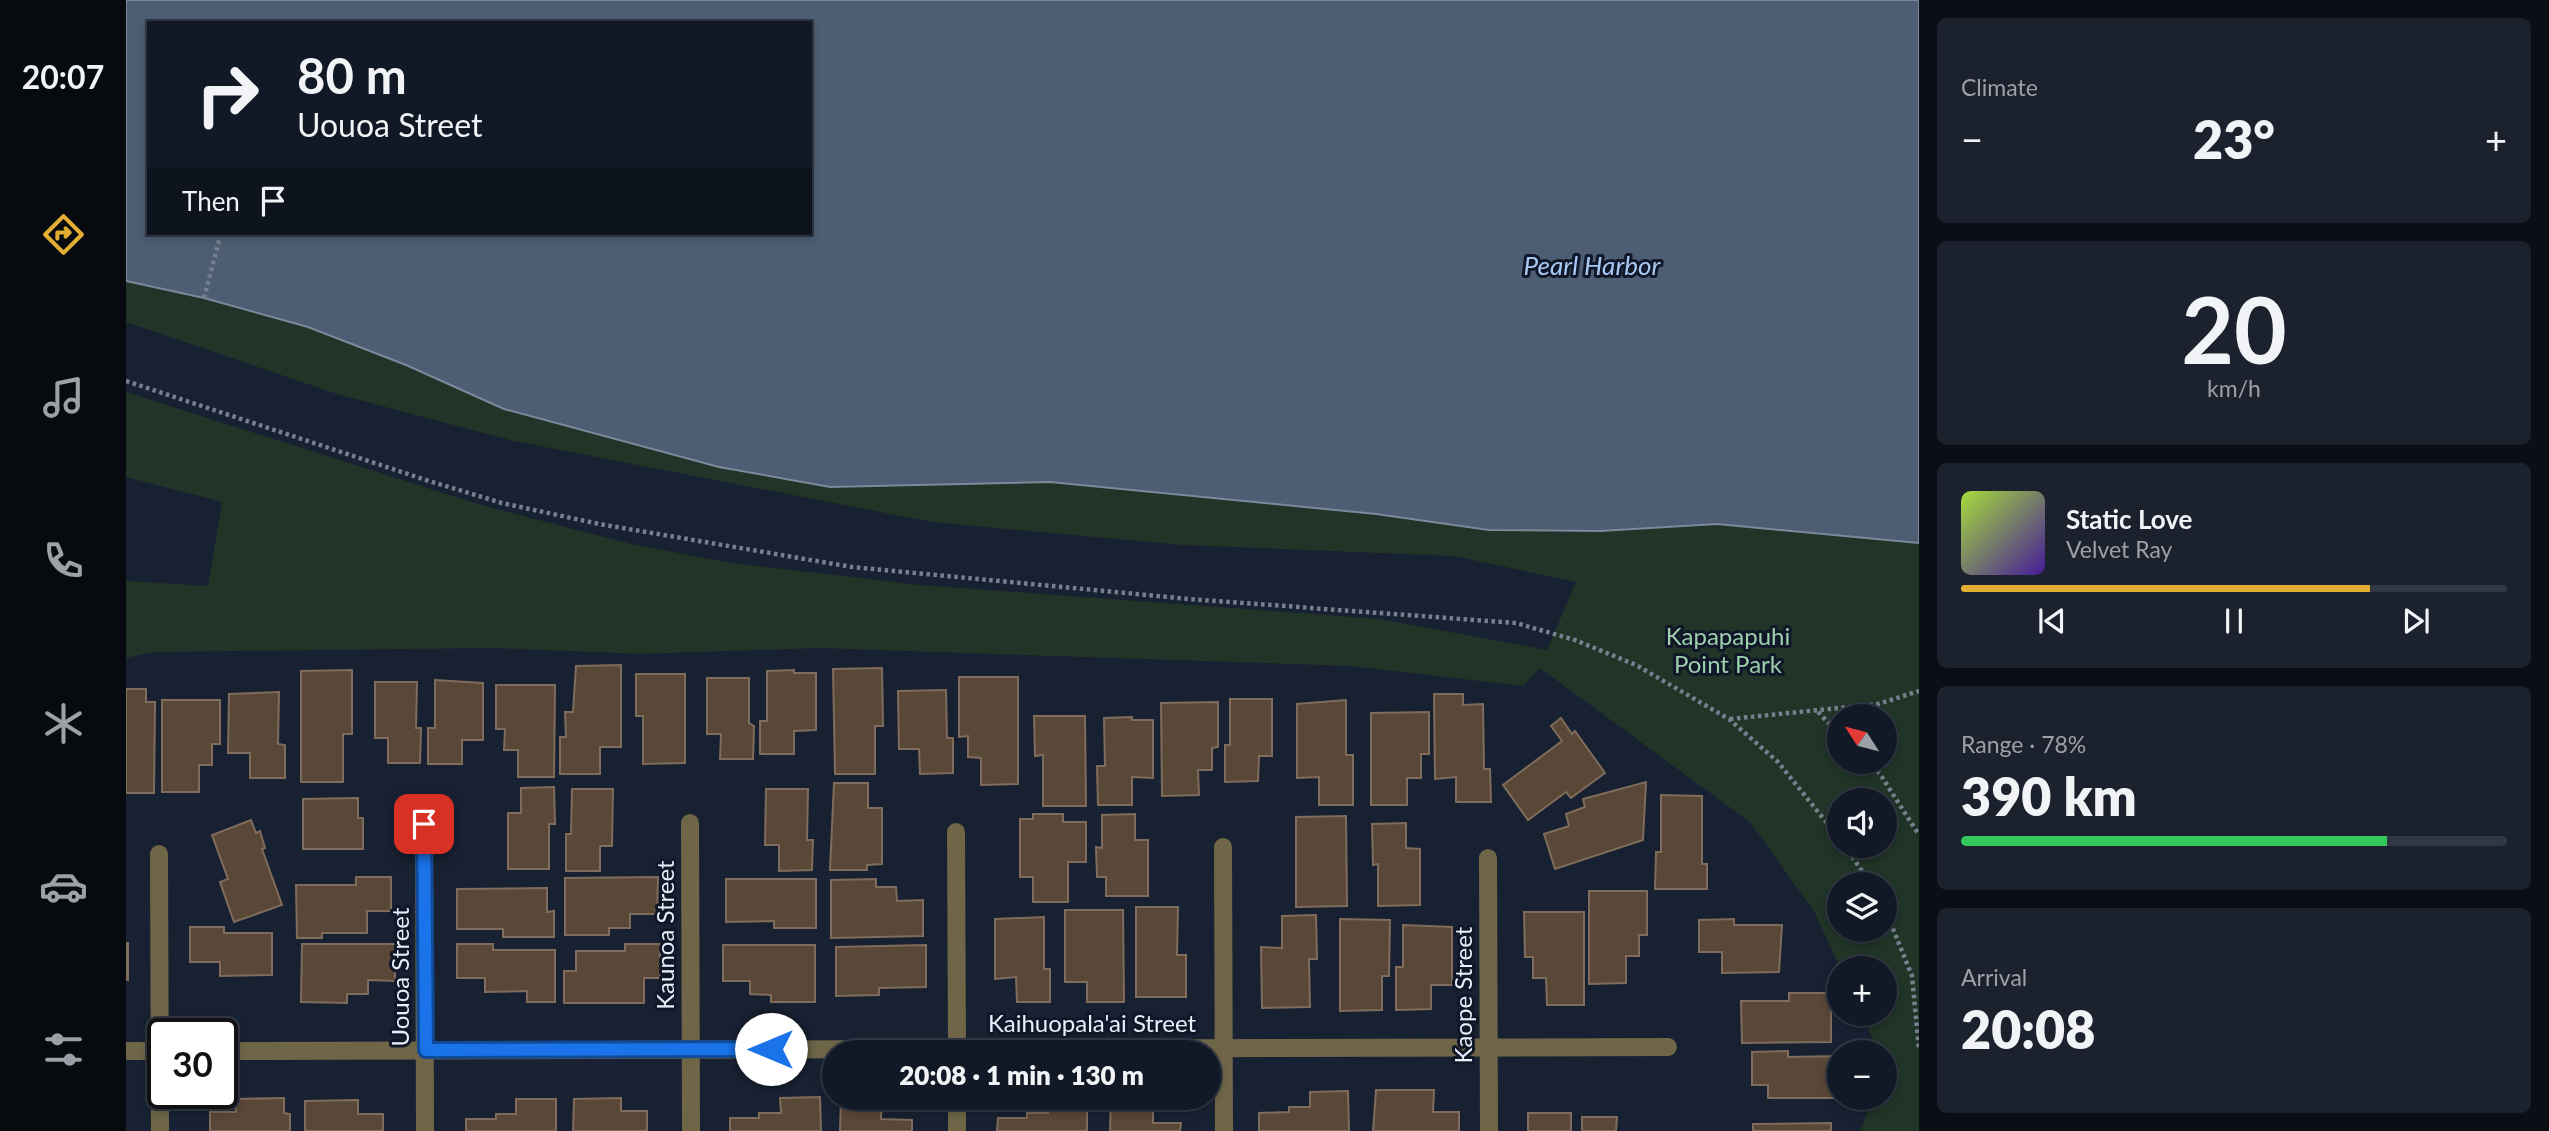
<!DOCTYPE html>
<html lang="en">
<head>
<meta charset="utf-8">
<style>
  body { margin:0; font-family:Lato,sans-serif; background:#1b222e; color:#f1f3f6; height:100vh; display:flex; flex-direction:column; font-size:26px; white-space:nowrap }
  * { box-sizing:border-box; margin:0 }
  p { font-size:23px; color:#9ca0a7 }
  .icon { flex:none; width:38px; height:38px; fill:none; stroke:currentColor; stroke-width:2; stroke-linecap:round; stroke-linejoin:round }
  .map { position:relative; flex:1; overflow:hidden }
  .side { display:flex; flex-direction:column; gap:18px; padding:18px; background:#0a0e15; width:630px }
  .side>* { flex:none }
  .banner { position:absolute; left:21px; top:21px; width:665px; height:214px; border-radius:0px; box-shadow:0 4px 10px #0003,0 0 0 2px #313843; background:#121926; color:#f1f3f6; overflow:hidden }
  .needle { width:46px; rotate:306deg }
  .tools { position:absolute; left:1701px; top:704px; display:grid; gap:14px }
  .tools a { display:grid; place-items:center; width:70px; height:70px; border-radius:50%; background:#121926; box-shadow:0 4px 10px #0003,0 0 0 2px #313843; font-size:35px }
  .speed { position:absolute; left:21px; top:1018px; display:flex; gap:14px; font-size:35px; font-weight:700; text-align:center }
  .speed>* { display:grid; place-content:center; width:91px; height:91px; border-radius:50%; background:#121926; box-shadow:0 4px 10px #0003,0 0 0 2px #313843; line-height:1 }
  .speed .limit { border:4px solid #111; border-radius:10px; background:#fff; color:#111 }
  .pin { position:absolute; display:grid; place-items:center; width:60px; height:60px; color:#fff; margin:-30px; border-radius:14px; box-shadow:0 4px 10px #0006 }
  .me { position:absolute; width:77px; margin:-38px; rotate:270deg; stroke-linejoin:round; filter:drop-shadow(0 0 5px #0008) }
  .turn { display:flex; align-items:center; gap:24px; height:147px; padding:0 35px; font-size:32px }
  .turn .icon { width:91px; height:91px; stroke-width:2.5 }
  .turn b { display:block; font-size:49px; line-height:60px }
  .then { display:flex; align-items:center; height:66px; padding:0 35px; background:#0003; gap:14px; font-size:26px }
  .big { font-size:52px; font-weight:800; line-height:1.1 }
  .side .card { flex:1; display:flex; flex-direction:column; justify-content:center; gap:10px; min-width:0; padding:0 24px; border-radius:10px; background:#1b222e }
  .side .dial { align-items:center; gap:0 }
  .dial b { font-size:91px; line-height:1 }
  .song { display:flex; align-items:center; gap:21px }
  .cover { width:84px; height:84px; border-radius:10px; background:linear-gradient(135deg,hsl(80 70% 55%),hsl(260 70% 35%)) }
  .played { height:7px; border-radius:4px; background:linear-gradient(90deg,#e4ae35 75%,#313843 75%) }
  .keys { display:flex; justify-content:space-around; direction:ltr }
  .heat { display:flex; justify-content:space-between; align-items:center; font-size:38px; direction:ltr }
  .charge { height:10px; border-radius:5px; background:linear-gradient(90deg,#34c759 78%,#313843 0) }
  .trip { position:absolute; left:696px; top:1040px; width:399px; height:70px; border-radius:35px; background:#121926; box-shadow:0 4px 10px #0003,0 0 0 2px #313843; font-weight:800; line-height:70px; text-align:center }
  main { display:flex; flex:1; min-height:0 }
  .menu { display:flex; flex-direction:column; width:126px; justify-content:space-around; align-items:center; background:#070a0f; color:#9ca0a7 }
  .menu .icon { width:49px; height:49px }
  .menu .active { color:#e4ae35 }
  .menu b { font-size:32px; color:#f1f3f6 }
  .map>svg:first-child { display:block }
</style>
</head>
<body>
<main>
<nav class="menu">
<b>20:07</b>
<svg class="icon active" aria-label="directions" viewBox="0 0 24 24"><path d="M12 3l9 9-9 9-9-9zM9 14v-3h6M13 9l2 2-2 2"/></svg>
<svg class="icon" aria-label="music" viewBox="0 0 24 24"><path d="M9 18V5l10-2v13"/><circle cx="6" cy="18" r="3"/><circle cx="16" cy="16" r="3"/></svg>
<svg class="icon" aria-label="phone" viewBox="0 0 24 24"><path d="M5 4h4l2 5-3 2q2 4 5 5l2-3 5 2v4C11 20 4 13 5 4z"/></svg>
<svg class="icon" aria-label="climate" viewBox="0 0 24 24"><path d="M12 3v18M4 7l16 10M4 17L20 7"/></svg>
<svg class="icon" aria-label="car" viewBox="0 0 24 24"><path d="M5 17H2v-5l4-1 3-4h7l3 4 3 1v5h-3M9 17h6M6 11h13"/><circle cx="7" cy="17" r="2"/><circle cx="17" cy="17" r="2"/></svg>
<svg class="icon" aria-label="filters" viewBox="0 0 24 24"><path d="M4 7h16M4 17h16"/><circle cx="9" cy="7" r="2"/><circle cx="15" cy="17" r="2"/></svg>
</nav>
<div class="map">
<svg width="1793" height="1131" viewBox="0 0 1793 1131">
  <rect width="100%" height="100%" fill="#182132"/>
  <!-- green -->
  <path fill="#203427" fill-rule="evenodd" d="M0,246L1793,504V1131H1734L1748,1097H1759V1052H1748L1747,1040L1735,1013H1759V968H1714L1689,913L1625,823L1414,668L1397,686L1224,666L693,648L514,654L368,648L27,652L0,658V581L82,586L96,502L0,477V392L355,505L505,544L605,563L794,585L1254,619L1421,650L1450,582L1328,556L1057,545L806,522L388,441L214,395L0,322ZM1713,716H1759V761H1713ZM1713,800H1759V845H1713ZM1713,884H1759V929H1713Z"/>
  <!-- water -->
  <path fill="#4d5d73" stroke="#7c889c" stroke-width="2" fill-rule="evenodd" d="M0,0H1793V543L1591,524L1474,531L1363,530L1250,514L924,482L704,487L593,467L378,409L280,365L182,327L78,298L0,281ZM23,23H684V233H23Z"/>
  <!-- building -->
  <g fill="#594737" stroke="#7f6c5b" stroke-width="2">
    <polygon points="495,665 495,747 474,747 474,774 434,774 434,737 440,737 439,712 447,712 450,666"/>
    <polygon points="756,668 757,726 749,726 749,774 709,774 707,669"/>
    <polygon points="226,670 226,734 217,734 217,782 175,782 175,671"/>
    <polygon points="668,670 668,673 690,673 690,730 668,731 668,754 634,754 634,721 641,721 641,671"/>
    <polygon points="510,674 559,674 559,763 517,764 517,716 510,716"/>
    <polygon points="833,677 892,677 892,784 855,785 855,758 842,757 842,736 833,737"/>
    <polygon points="581,678 623,678 623,723 628,726 627,759 594,759 595,734 581,734"/>
    <polygon points="309,680 357,683 357,740 336,740 336,764 302,764 302,728 309,728"/>
    <polygon points="249,682 291,682 290,728 295,728 294,763 262,763 262,738 249,738"/>
    <polygon points="370,685 429,685 428,777 392,777 392,750 378,750 379,729 370,729"/>
    <polygon points="0,689 20,689 20,702 29,702 28,793 0,793"/>
    <polygon points="820,690 821,738 827,738 827,773 794,774 793,749 773,749 772,691"/>
    <polygon points="153,692 152,744 159,745 159,778 124,778 124,753 102,753 103,694"/>
    <polygon points="1308,694 1337,694 1337,705 1357,704 1358,769 1364,769 1365,802 1330,802 1330,777 1309,779"/>
    <polygon points="1104,699 1146,699 1146,756 1133,756 1132,781 1099,782 1099,745 1104,745"/>
    <polygon points="36,700 94,700 94,744 86,744 86,765 73,765 73,792 36,792"/>
    <polygon points="1220,700 1220,755 1227,755 1227,805 1193,805 1193,777 1171,778 1171,704"/>
    <polygon points="1092,702 1092,747 1086,748 1086,770 1072,770 1073,795 1036,796 1035,703"/>
    <polygon points="1303,712 1303,754 1295,754 1295,778 1281,778 1281,805 1245,805 1245,713"/>
    <polygon points="908,716 959,716 960,806 917,806 917,755 909,756"/>
    <polygon points="1006,717 1006,720 1027,720 1027,778 1006,777 1006,805 972,805 971,766 979,766 978,718"/>
    <polygon points="1435,718 1446,734 1449,731 1479,773 1445,798 1440,792 1402,820 1377,785 1436,741 1425,726"/>
    <polygon points="1520,782 1517,840 1429,869 1418,834 1443,826 1440,814 1459,807 1457,799"/>
    <polygon points="708,783 742,783 742,808 756,808 756,864 741,865 741,870 704,870"/>
    <polygon points="428,787 429,824 423,824 423,869 382,869 382,813 395,813 395,788"/>
    <polygon points="446,789 487,789 486,846 474,846 474,871 440,871 440,834 445,834"/>
    <polygon points="640,789 682,789 681,840 687,840 686,870 653,871 653,845 639,845"/>
    <polygon points="1535,795 1576,796 1576,864 1581,864 1581,889 1529,889 1530,852 1535,852"/>
    <polygon points="232,798 232,818 237,818 237,849 177,849 177,799"/>
    <polygon points="907,814 937,814 937,822 960,822 960,862 942,862 942,902 907,902 907,877 894,877 894,819 907,819"/>
    <polygon points="1009,814 1009,840 1022,840 1022,896 980,896 980,877 971,877 970,847 976,848 976,815"/>
    <polygon points="1220,816 1221,906 1170,907 1170,817"/>
    <polygon points="125,820 130,833 134,831 139,848 136,849 156,905 108,922 94,882 102,879 86,835"/>
    <polygon points="1280,823 1280,848 1294,849 1294,905 1252,906 1252,864 1247,865 1246,824"/>
    <polygon points="230,877 265,877 265,911 241,911 241,933 196,933 196,938 171,938 170,885 230,885"/>
    <polygon points="532,877 531,914 504,914 504,928 483,928 483,935 439,935 439,878"/>
    <polygon points="600,879 690,879 690,928 648,928 648,921 600,922"/>
    <polygon points="750,879 750,887 770,887 771,901 797,900 797,936 705,938 705,880"/>
    <polygon points="421,888 421,912 428,911 428,937 377,937 377,929 331,929 331,889"/>
    <polygon points="1463,891 1521,891 1521,935 1513,935 1513,956 1500,956 1500,983 1463,984"/>
    <polygon points="1010,907 1052,907 1051,955 1060,955 1060,997 1010,997"/>
    <polygon points="939,910 997,910 998,1002 961,1002 961,982 939,982"/>
    <polygon points="1398,912 1458,912 1458,1005 1421,1005 1420,978 1407,978 1407,957 1399,957"/>
    <polygon points="1190,915 1191,959 1183,959 1184,1007 1136,1008 1135,947 1156,948 1156,916"/>
    <polygon points="918,917 918,969 924,969 924,1002 891,1002 890,977 869,979 869,919"/>
    <polygon points="1214,919 1264,920 1263,976 1256,976 1256,1010 1214,1011"/>
    <polygon points="1608,919 1608,925 1656,925 1653,972 1596,973 1596,952 1573,952 1573,920"/>
    <polygon points="1277,925 1326,927 1326,985 1305,985 1305,1009 1270,1010 1270,967 1277,967"/>
    <polygon points="64,927 98,927 98,933 146,933 146,975 94,976 94,962 64,962"/>
    <rect x="0" y="943" width="2" height="37"/>
    <polygon points="176,944 269,944 269,981 242,980 242,994 221,994 221,1003 175,1002"/>
    <polygon points="331,944 367,944 367,950 429,950 429,1002 401,1002 401,991 359,992 359,978 331,978"/>
    <polygon points="499,944 534,944 534,978 518,978 518,1003 438,1003 438,971 450,971 450,951 499,951"/>
    <polygon points="597,945 689,945 689,1002 645,1002 645,995 624,994 624,981 597,981"/>
    <polygon points="800,945 800,987 753,988 753,995 710,996 710,947"/>
    <polygon points="1663,993 1705,993 1705,1042 1616,1043 1615,1001 1663,1001"/>
    <polygon points="1662,1051 1662,1057 1713,1056 1713,1084 1708,1084 1708,1098 1642,1098 1642,1085 1626,1085 1626,1052"/>
    <polygon points="1250,1090 1308,1090 1307,1112 1333,1112 1333,1131 1247,1131"/>
    <polygon points="1222,1091 1223,1131 1133,1131 1133,1113 1163,1112 1163,1107 1184,1107 1184,1092"/>
    <polygon points="694,1097 695,1131 604,1131 604,1118 633,1118 633,1113 655,1113 654,1098"/>
    <polygon points="715,1097 756,1097 755,1119 786,1120 786,1131 714,1131"/>
    <polygon points="922,1097 961,1097 961,1131 871,1131 872,1118 901,1118 901,1113 922,1113"/>
    <polygon points="985,1097 1027,1097 1027,1123 1055,1123 1054,1131 984,1131"/>
    <polygon points="158,1098 158,1113 164,1114 164,1131 84,1131 84,1112 110,1112 110,1099"/>
    <polygon points="495,1098 495,1111 521,1111 521,1131 447,1131 448,1099"/>
    <polygon points="390,1099 430,1099 430,1131 340,1131 340,1119 370,1119 370,1114 390,1114"/>
    <polygon points="232,1100 232,1114 257,1114 257,1131 179,1131 179,1101"/>
    <rect x="1402" y="1113" width="43" height="18"/>
    <polygon points="1456,1117 1491,1117 1490,1131 1456,1131"/>
    <polygon points="1705,1123 1705,1131 1627,1131 1627,1124"/>
  </g>
  <g fill="none" stroke-linecap="round" stroke-linejoin="round">
    <!-- path -->
    <g stroke="#787f8e" stroke-width="4.5" stroke-dasharray="3.5 3.5" stroke-linecap="butt">
      <polyline points="78,298 95,233"/>
      <polyline points="0,381 303,481 376,503 473,524 726,567 1063,599 1390,623 1449,640 1510,665 1603,719 1652,762 1713,838"/>
      <polyline points="1692,712 1713,734"/>
      <polyline points="1604,719 1752,704 1793,691"/>
      <polyline points="1741,761 1754,774 1793,835"/>
      <polyline points="1718,845 1745,884"/>
      <polyline points="1759,909 1786,976 1793,1050"/>
    </g>
    <!-- minor -->
    <g stroke="#6f6648" stroke-width="18">
      <polyline points="564,823 565,1131"/>
      <polyline points="298,824 299,1131"/>
      <polyline points="830,832 831,1052"/>
      <polyline points="1097,847 1098,1131"/>
      <polyline points="33,854 34,1131"/>
      <polyline points="1362,858 1363,1131"/>
      <polyline points="0,1051 37,1051"/>
      <polyline points="96,1051 1542,1047"/>
      <polyline points="831,1097 831,1131"/>
    </g>
  </g>
  <g fill="none" stroke-linecap="round" stroke-linejoin="round">
    <defs>
      <polyline id="route" points="298,824 300,1050 645,1049"/>
    </defs>
    <!-- route casing -->
    <use href="#route" stroke="#114b97" stroke-width="18"/>
    <!-- route -->
    <use href="#route" stroke="#1a73e8" stroke-width="12"/>
  </g>
  <g text-anchor="middle" stroke-width="6" stroke-linejoin="round" paint-order="stroke">
    <!-- park labels -->
    <g font-size="24" fill="#9ecfad" stroke="#0f1728">
      <text x="1602" y="645">Kapapapuhi<tspan x="1602" dy="28">Point Park</tspan></text>
    </g>
    <!-- street labels -->
    <g font-size="24" fill="#e8eefa" stroke="#0f1728">
      <text transform="translate(540 935) rotate(-90)" y="8">Kaunoa Street</text>
      <text transform="translate(275 977) rotate(-90)" y="8">Uouoa Street</text>
      <text transform="translate(1338 995) rotate(-90)" y="8">Kaope Street</text>
      <text x="966" y="1032">Kaihuopala'ai Street</text>
    </g>
    <!-- water labels -->
    <g font-size="26" font-style="italic" fill="#a9c9f5" stroke="#0f1728">
      <text x="1466" y="275">Pearl Harbor</text>
    </g>
  </g>
</svg>
<div class="tools">
<a><svg class="needle" viewBox="-14 -14 28 28"><path d="M0-13l5 13h-10z" fill="#e53935"/><path d="M0 13l5-13h-10z" fill="#9ca0a7"/></svg></a>
<a><svg class="icon" aria-label="sound" viewBox="0 0 24 24"><path d="M4 9h4l5-4v14l-5-4H4zM17 9q2 3 0 6"/></svg></a>
<a><svg class="icon" aria-label="layers" viewBox="0 0 24 24"><path d="M12 4l9 5-9 5-9-5zM3 14l9 5 9-5"/></svg></a>
<a>+</a>
<a>−</a>
</div>
<div class="speed"><div class="limit">30</div></div>
<div class="pin" style="left:298px;top:824px;background:#d93025"><svg class="icon" aria-label="arrive" viewBox="0 0 24 24"><path d="M6 21V4h12l-3 4 3 4H6"/></svg></div>
<svg class="me" style="left:645px;top:1049px" viewBox="-20 -20 40 40"><circle r="19" fill="#fff"/><path d="M0-13L10 11 0 6-10 11z" fill="#1a73e8"/></svg>
<div class="trip">20:08 · 1 min · 130 m</div>
<div class="banner">
<div class="turn"><svg class="icon" aria-label="right" viewBox="0 0 24 24"><path d="M7 20v-9h11M14 6l5 5-5 5"/></svg><div><b>80 m</b>Uouoa Street</div></div>
<div class="then">Then<svg class="icon" aria-label="arrive" viewBox="0 0 24 24"><path d="M6 21V4h12l-3 4 3 4H6"/></svg></div>
</div>
</div>
<section class="side">
<div class="card"><p>Climate</p>
<div class="heat"><a>−</a><b class="big">23°</b><a>+</a></div>
</div>
<div class="card dial"><b>20</b><p>km/h</p></div>
<div class="card">
<div class="song"><i class="cover"></i><div><b>Static Love</b><p>Velvet Ray</p></div></div>
<div class="played"></div>
<div class="keys"><svg class="icon" aria-label="previous" viewBox="0 0 24 24"><path d="M18 5L8 12l10 7zM5 5v14"/></svg><svg class="icon" aria-label="pause" viewBox="0 0 24 24"><path d="M8 5v14M16 5v14"/></svg><svg class="icon" aria-label="next" viewBox="0 0 24 24"><path d="M6 5l10 7-10 7zM19 5v14"/></svg></div>
</div>
<div class="card"><p>Range · 78%</p><b class="big">390 km</b><div class="charge"></div></div>
<div class="card"><p>Arrival</p><b class="big">20:08</b></div>
</section>
</main>
</body>
</html>
